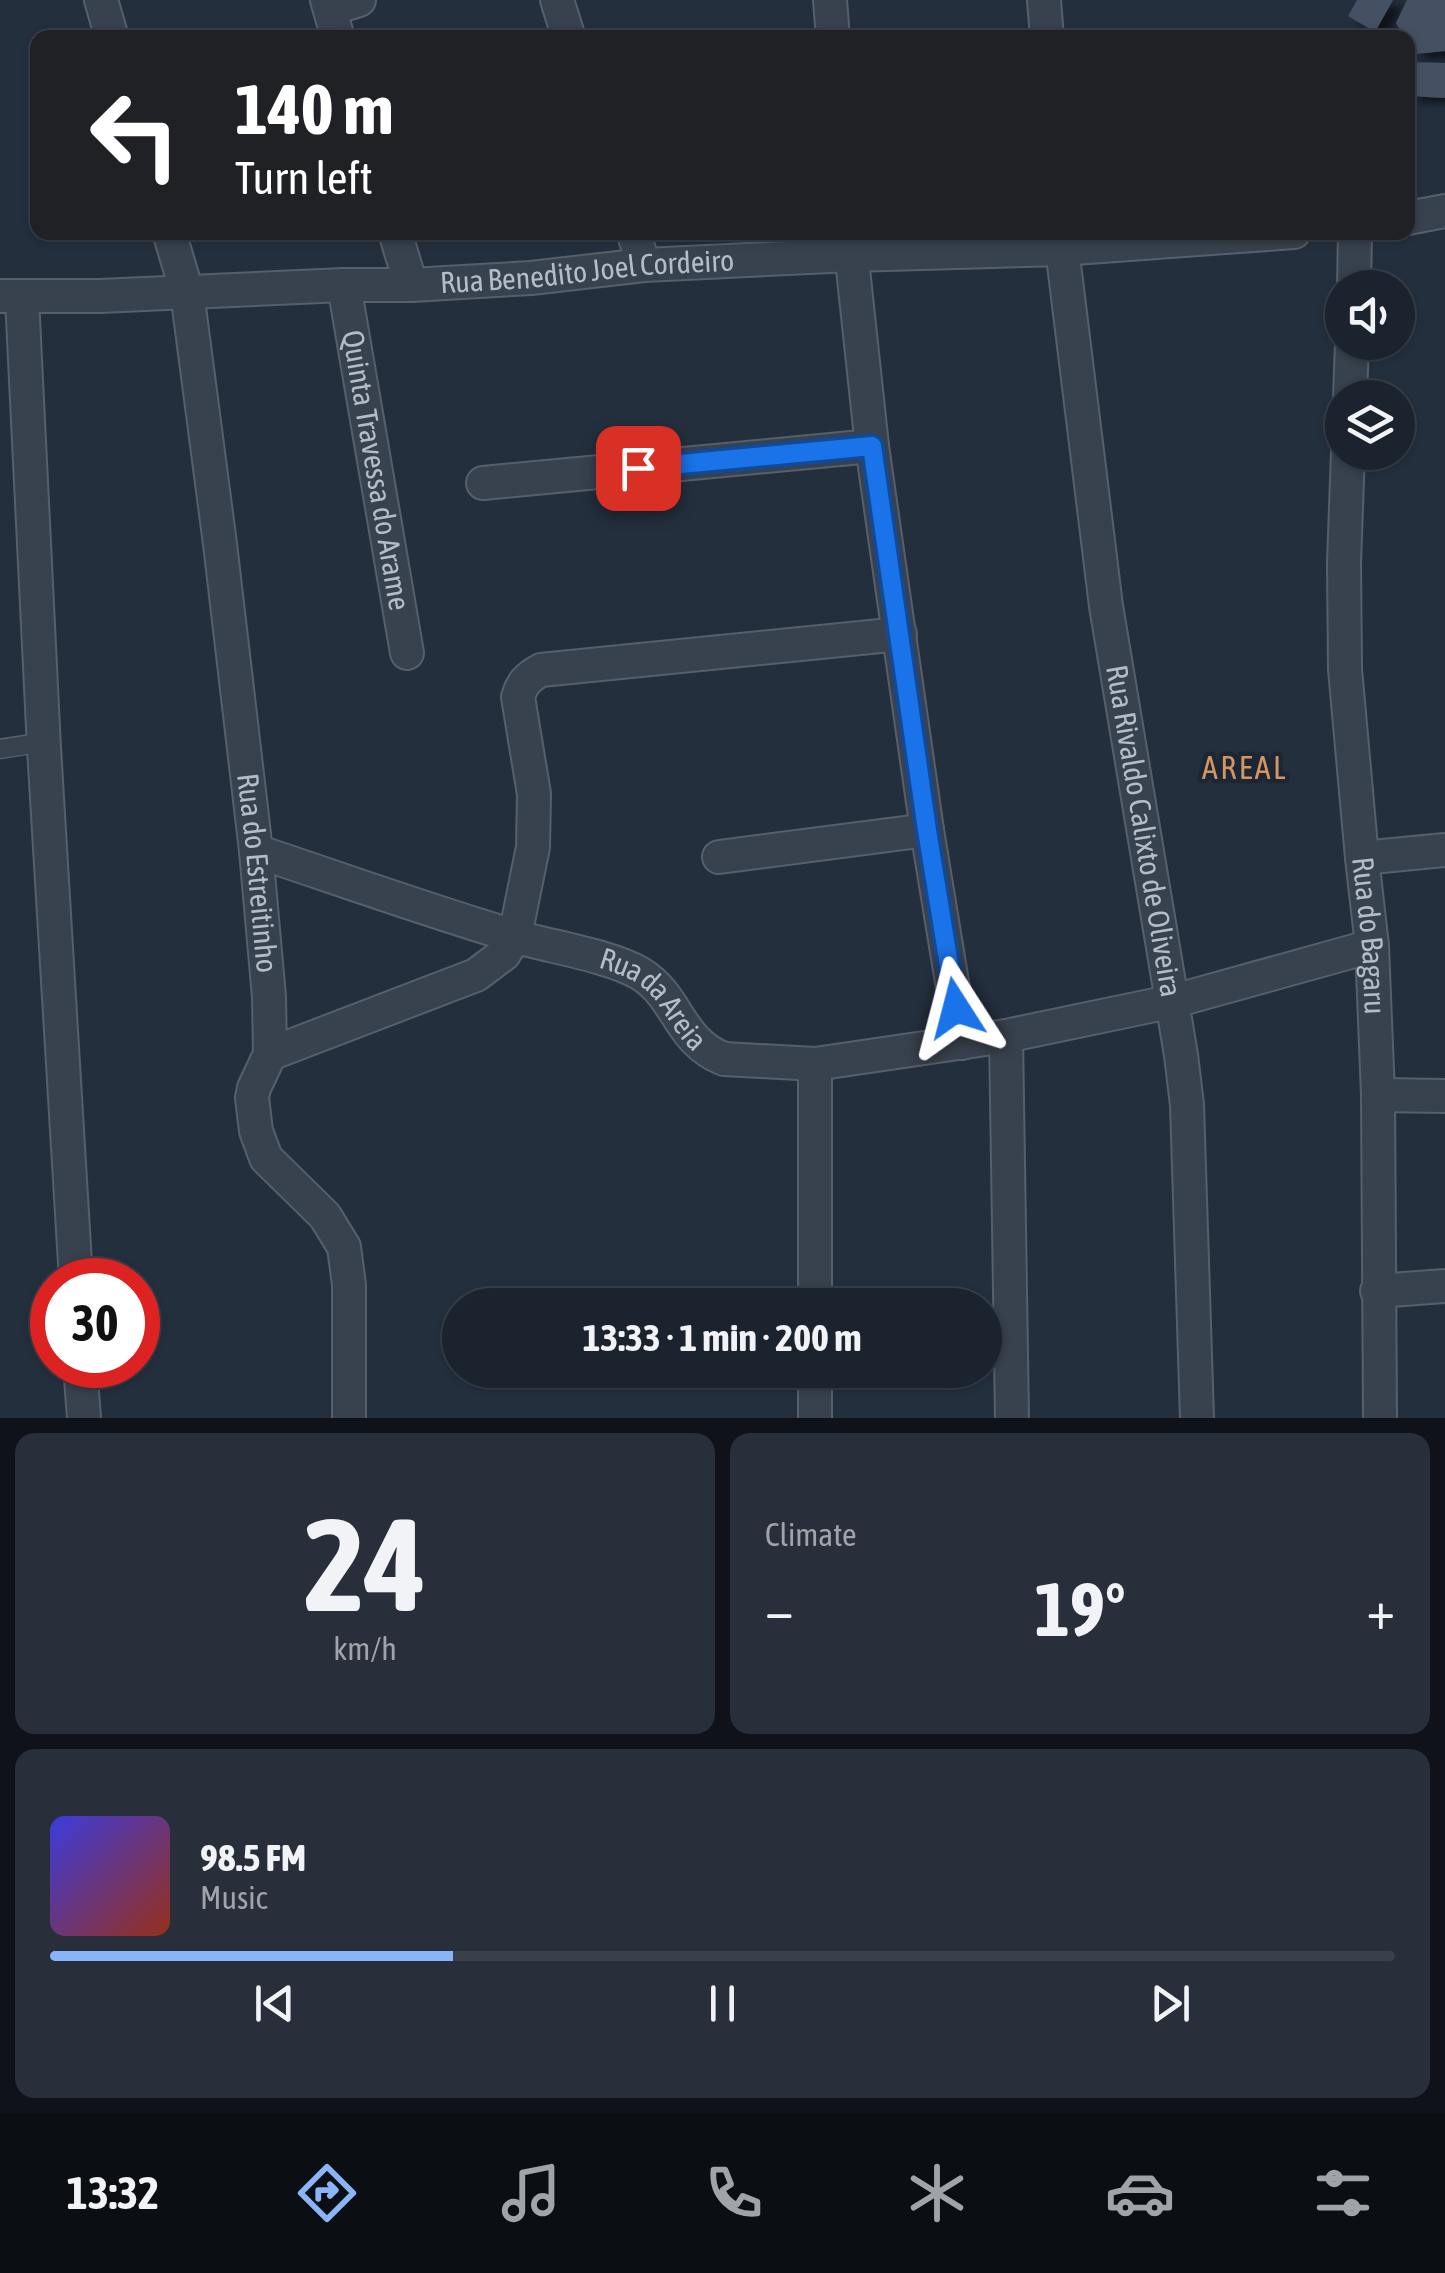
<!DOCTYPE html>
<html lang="en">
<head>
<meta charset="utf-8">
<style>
  body { margin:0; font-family:"Asap Condensed",sans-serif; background:#282f3a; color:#f1f3f6; height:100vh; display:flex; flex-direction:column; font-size:38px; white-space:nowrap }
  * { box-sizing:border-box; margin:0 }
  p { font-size:32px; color:#a0a4aa }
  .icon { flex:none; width:55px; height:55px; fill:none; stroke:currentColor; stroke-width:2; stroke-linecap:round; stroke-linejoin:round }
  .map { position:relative; height:1418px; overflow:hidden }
  .details { display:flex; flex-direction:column; gap:15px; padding:15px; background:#0f1319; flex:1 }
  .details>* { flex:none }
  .guide { position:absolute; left:30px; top:30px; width:1385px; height:210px; border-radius:20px; box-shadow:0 2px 8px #0004,0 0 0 2px #39404a; background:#202124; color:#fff; overflow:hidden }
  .tools { position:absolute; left:1325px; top:270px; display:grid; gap:20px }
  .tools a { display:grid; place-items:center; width:90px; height:90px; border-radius:50%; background:#1b232e; box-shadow:0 2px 8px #0004,0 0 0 2px #39404a; font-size:50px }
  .speed { position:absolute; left:30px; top:1258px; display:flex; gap:20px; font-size:50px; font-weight:700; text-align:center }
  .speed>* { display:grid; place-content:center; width:130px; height:130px; border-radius:50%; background:#1b232e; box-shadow:0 2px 8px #0004,0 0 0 2px #39404a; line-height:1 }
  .speed .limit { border:15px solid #d22; background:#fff; color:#111 }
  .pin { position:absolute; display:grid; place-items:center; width:85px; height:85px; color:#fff; margin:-42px; border-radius:20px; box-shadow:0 5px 15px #0006 }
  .me { position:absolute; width:110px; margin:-55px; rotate:351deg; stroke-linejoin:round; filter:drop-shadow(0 0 8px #0008) }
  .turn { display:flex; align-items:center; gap:35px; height:210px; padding:0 40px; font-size:45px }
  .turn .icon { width:130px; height:130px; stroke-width:2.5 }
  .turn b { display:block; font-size:70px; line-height:85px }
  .big { font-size:75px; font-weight:700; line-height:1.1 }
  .details .tile { flex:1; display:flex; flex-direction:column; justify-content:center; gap:15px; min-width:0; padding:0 35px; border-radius:20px; background:#282f3a }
  .details .dial { align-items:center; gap:0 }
  .dial b { font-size:130px; line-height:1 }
  .song { display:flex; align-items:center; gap:30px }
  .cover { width:120px; height:120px; border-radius:15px; background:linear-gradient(135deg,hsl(240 70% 55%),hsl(10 70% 35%)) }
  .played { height:10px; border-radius:5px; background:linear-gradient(90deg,#8ab4f8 30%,#39404a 30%) }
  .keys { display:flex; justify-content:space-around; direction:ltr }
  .heat { display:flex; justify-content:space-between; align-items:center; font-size:55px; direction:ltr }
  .details .tiles { flex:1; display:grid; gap:15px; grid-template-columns:1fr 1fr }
  .tile:last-child { grid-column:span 2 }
  .trip { position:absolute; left:442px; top:1288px; width:560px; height:100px; border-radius:50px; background:#1b232e; box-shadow:0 2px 8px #0004,0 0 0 2px #39404a; font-weight:700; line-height:100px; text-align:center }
  .tabs { display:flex; height:160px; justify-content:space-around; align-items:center; background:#0b0e12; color:#a0a4aa }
  .tabs .icon { width:70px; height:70px }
  .tabs .active { color:#8ab4f8 }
  .tabs b { font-size:45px; color:#f1f3f6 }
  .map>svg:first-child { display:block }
</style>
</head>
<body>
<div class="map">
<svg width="1445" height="1418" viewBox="0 0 1445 1418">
  <defs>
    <filter id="shadow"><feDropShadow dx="11" dy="6" stdDeviation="5" flood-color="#0009"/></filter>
  </defs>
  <rect width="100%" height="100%" fill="#242f3e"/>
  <!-- building -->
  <g fill="#455162" filter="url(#shadow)">
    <polygon points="1357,0 1393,0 1375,32 1348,16"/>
    <polygon points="1407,0 1445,0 1445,51 1416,54 1408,41 1408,38 1405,38 1396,23"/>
    <polygon points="1408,62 1445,63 1445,98 1408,96"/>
  </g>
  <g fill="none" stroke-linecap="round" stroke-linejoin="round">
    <defs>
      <polyline id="lane" points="0,749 44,742"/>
      <g id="street">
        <polyline points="101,0 112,38"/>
        <polyline points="327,0 338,38"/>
        <polyline points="557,0 569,38"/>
        <polyline points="830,0 833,38"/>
        <polyline points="1044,0 1047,38"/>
        <polyline points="330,9 359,0"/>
        <polyline points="1408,218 1445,211"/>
        <path id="s1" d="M169,232L187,292L220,544L256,851L269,997L270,1054L254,1088L252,1098L256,1131L266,1158L325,1216L344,1247L349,1285V1418"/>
        <polyline points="395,232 411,285"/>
        <polyline points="633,232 644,265"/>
        <polyline points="849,232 872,446 927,830 962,1043"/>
        <path id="s2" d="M1060,232L1106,606L1181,1055L1187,1105L1197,1418"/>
        <path id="s3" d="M344,285L407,653"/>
        <polyline points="1354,288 1355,232"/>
        <path id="s4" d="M0,296H100L344,285H411L531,278L644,265L851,255L1061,249L1294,232"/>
        <polyline points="22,298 44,748 76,1280"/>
        <polyline points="1350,398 1352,342"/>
        <path id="s5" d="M1348,452L1344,563L1345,669L1362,858L1372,946L1378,1095L1380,1418"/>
        <polyline points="483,483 872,446"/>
        <path id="s6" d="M256,851C343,880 429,911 517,937C552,947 611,956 641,974C679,998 678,1041 724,1059L815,1064L1006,1036L1174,1001L1372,946"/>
        <polyline points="719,857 927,830"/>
        <polyline points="1362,858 1445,850"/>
        <polyline points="1006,1036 1012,1418"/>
        <path d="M270,1054L476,975L504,954L515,936L533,847L534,794L518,697C522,683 528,677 541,670L900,634"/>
        <polyline points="815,1064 815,1305"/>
        <polyline points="1378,1095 1445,1096"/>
        <polyline points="1377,1291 1445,1286"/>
        <polyline points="80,1365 84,1418"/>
        <polyline points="815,1370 815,1418"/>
      </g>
    </defs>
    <!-- lane casing -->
    <use href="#lane" stroke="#565f6c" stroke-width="21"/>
    <!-- street casing -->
    <use href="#street" stroke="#565f6c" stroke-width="36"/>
    <!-- lane -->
    <use href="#lane" stroke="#38414e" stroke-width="18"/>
    <!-- street -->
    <use href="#street" stroke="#38414e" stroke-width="32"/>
  </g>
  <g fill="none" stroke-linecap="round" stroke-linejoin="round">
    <defs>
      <polyline id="route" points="638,468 872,446 927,830 956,1008"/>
    </defs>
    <!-- route casing -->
    <use href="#route" stroke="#114b97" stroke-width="25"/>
    <!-- route -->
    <use href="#route" stroke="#1a73e8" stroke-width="18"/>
  </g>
  <g text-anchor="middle" stroke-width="9" stroke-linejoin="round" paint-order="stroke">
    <!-- street labels -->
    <g font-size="30" fill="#b4bcc9" stroke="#1d2633">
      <text dy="10" stroke="none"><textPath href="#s4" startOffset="588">Rua Benedito Joel Cordeiro</textPath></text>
      <text dy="10" stroke="none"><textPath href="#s3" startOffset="188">Quinta Travessa do Arame</textPath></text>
      <text dy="10" stroke="none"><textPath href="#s2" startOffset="605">Rua Rivaldo Calixto de Oliveira</textPath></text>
      <text dy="10" stroke="none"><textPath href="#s1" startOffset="648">Rua do Estreitinho</textPath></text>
      <text dy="10" stroke="none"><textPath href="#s5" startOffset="485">Rua do Bagaru</textPath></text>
      <text dy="10" stroke="none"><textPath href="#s6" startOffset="430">Rua da Areia</textPath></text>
    </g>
    <!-- neighbourhood labels -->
    <g font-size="32" letter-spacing="2.5" fill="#d59563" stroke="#1d2633">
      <text x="1245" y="779">AREAL</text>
    </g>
  </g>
</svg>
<div class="tools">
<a><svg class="icon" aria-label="sound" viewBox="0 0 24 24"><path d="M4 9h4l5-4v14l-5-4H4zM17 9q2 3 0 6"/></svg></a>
<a><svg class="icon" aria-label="layers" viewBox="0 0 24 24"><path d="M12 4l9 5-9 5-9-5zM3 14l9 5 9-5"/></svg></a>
</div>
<div class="speed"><div class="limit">30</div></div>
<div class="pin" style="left:638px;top:468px;background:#d93025"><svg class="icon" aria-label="arrive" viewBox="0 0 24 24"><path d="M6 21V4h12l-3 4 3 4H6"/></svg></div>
<svg class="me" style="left:956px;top:1008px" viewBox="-20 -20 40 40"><path d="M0-17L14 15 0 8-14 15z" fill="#1a73e8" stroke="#fff" stroke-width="4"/></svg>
<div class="trip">13:33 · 1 min · 200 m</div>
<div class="guide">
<div class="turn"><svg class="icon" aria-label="left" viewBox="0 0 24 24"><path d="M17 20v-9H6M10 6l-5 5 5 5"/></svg><div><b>140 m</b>Turn left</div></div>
</div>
</div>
<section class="details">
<div class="tiles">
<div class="tile dial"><b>24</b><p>km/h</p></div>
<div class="tile"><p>Climate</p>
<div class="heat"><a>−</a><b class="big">19°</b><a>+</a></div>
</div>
<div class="tile">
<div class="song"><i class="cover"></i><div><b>98.5 FM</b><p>Music</p></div></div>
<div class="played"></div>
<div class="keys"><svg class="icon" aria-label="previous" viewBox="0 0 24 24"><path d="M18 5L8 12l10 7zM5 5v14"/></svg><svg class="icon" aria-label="pause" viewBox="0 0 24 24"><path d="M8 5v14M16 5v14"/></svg><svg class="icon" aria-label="next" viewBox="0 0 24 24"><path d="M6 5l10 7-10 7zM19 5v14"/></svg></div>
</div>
</div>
</section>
<nav class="tabs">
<b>13:32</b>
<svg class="icon active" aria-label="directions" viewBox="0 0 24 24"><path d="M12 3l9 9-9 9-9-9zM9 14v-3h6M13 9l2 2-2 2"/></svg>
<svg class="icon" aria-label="music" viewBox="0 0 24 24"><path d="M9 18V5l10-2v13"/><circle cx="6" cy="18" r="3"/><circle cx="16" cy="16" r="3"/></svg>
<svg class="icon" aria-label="phone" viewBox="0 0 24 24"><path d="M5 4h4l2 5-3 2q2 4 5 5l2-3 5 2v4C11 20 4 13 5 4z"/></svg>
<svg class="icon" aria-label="climate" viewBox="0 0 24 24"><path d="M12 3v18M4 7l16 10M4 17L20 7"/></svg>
<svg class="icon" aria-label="car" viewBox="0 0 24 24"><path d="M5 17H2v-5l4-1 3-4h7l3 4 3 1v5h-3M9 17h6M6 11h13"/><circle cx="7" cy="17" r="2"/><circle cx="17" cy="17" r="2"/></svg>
<svg class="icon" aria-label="filters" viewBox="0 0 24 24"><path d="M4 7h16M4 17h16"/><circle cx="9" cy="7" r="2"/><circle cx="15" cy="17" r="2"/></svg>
</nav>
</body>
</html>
